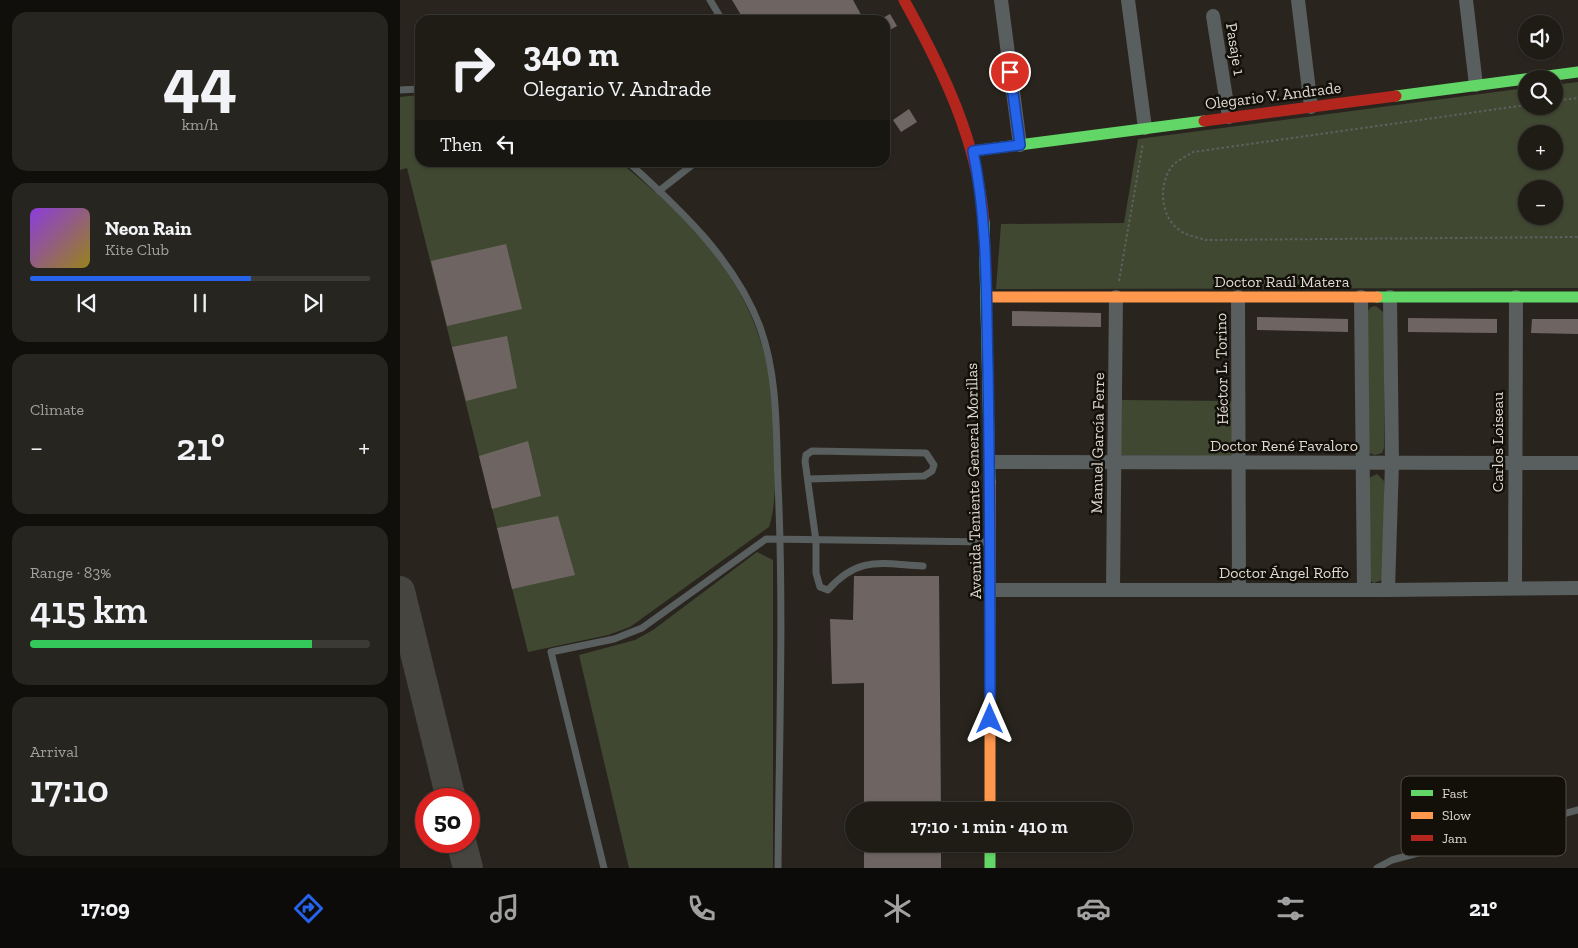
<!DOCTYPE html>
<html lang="en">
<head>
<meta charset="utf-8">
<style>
  body { margin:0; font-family:"Zilla Slab",serif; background:#27251f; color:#f1f3f6; height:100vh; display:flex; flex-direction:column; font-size:19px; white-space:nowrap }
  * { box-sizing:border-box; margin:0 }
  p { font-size:16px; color:#a1a1a1 }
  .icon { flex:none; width:28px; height:28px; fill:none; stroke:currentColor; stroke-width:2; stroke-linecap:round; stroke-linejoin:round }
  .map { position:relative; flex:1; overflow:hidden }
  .panel { display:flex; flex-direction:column; gap:12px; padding:12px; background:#110f0c; width:400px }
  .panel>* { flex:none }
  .hud { position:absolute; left:15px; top:15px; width:475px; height:152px; border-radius:15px; box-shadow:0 1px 4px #0004,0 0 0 1px #3c3a35; background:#1f1c16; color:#f1f3f6; overflow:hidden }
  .fabs { position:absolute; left:1118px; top:15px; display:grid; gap:10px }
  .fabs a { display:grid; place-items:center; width:45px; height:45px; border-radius:50%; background:#1f1c16; box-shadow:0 1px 4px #0004,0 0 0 1px #3c3a35; font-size:25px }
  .speed { position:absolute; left:15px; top:788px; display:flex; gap:10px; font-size:25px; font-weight:700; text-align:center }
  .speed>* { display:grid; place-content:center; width:65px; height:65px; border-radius:50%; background:#1f1c16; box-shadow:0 1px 4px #0004,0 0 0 1px #3c3a35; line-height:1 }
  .speed .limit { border:8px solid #d22; background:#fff; color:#111 }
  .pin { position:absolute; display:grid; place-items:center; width:42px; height:42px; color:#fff; margin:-21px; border:2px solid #fff; border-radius:50%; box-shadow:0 1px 5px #0007 }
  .me { position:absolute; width:55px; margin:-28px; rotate:0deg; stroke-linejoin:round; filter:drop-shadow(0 0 4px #0008) }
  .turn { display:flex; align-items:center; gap:18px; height:105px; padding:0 25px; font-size:22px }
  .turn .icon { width:65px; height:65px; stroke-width:2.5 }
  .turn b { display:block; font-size:35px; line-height:42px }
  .then { display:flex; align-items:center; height:48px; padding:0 25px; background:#0003; gap:10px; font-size:19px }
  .big { font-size:38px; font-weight:600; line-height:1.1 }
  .panel .tile { flex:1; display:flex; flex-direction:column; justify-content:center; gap:8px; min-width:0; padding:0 18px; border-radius:15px; background:#27251f }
  .panel .dial { align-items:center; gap:0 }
  .dial b { font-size:65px; line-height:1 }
  .song { display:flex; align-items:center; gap:15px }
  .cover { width:60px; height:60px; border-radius:8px; background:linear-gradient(135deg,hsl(270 70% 55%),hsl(50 70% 35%)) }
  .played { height:5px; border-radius:2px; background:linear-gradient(90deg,#2563eb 65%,#3c3a35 65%) }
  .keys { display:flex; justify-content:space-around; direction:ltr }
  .heat { display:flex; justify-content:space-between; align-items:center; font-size:28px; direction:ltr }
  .charge { height:8px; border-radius:4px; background:linear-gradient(90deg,#34c759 83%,#3c3a35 0) }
  .trip { position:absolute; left:445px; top:802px; width:288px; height:50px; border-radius:25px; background:#1f1c16; box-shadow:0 1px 4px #0004,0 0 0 1px #3c3a35; font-weight:600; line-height:50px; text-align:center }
  .dock { display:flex; height:80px; justify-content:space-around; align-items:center; background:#0c0b09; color:#a1a1a1 }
  .dock .icon { width:35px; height:35px }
  .dock .selected { color:#2563eb }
  .dock b { font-size:22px; color:#f1f3f6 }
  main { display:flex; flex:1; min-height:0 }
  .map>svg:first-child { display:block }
</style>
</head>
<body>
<main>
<section class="panel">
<div class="tile dial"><b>44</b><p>km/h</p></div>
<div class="tile">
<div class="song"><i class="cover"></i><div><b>Neon Rain</b><p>Kite Club</p></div></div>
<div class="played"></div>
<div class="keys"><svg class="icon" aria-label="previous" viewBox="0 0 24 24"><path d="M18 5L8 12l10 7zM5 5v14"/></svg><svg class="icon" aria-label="pause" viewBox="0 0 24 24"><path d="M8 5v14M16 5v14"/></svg><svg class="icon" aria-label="next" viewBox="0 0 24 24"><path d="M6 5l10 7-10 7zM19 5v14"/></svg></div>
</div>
<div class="tile"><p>Climate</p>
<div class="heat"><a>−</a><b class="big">21°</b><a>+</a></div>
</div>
<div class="tile"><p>Range · 83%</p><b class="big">415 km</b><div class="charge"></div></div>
<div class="tile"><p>Arrival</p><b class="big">17:10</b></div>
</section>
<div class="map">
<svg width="1178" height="868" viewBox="0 0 1178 868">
  <rect width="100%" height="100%" fill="#29251e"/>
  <!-- green -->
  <g fill="#404832" fill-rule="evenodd">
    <path d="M1178,82V288L596,289L601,224L724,223L738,139L1126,88V106H1154V85ZM1126,134H1154V161H1126ZM1126,189H1154V216H1126Z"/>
    <path d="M20,95V162L221,163C322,246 377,315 375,452C374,477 377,503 369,527L230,627L208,635L128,652L7,168L0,170V97Z"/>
    <polygon points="976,306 984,313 984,448 982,453 975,455 969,453 967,312 971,307"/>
    <polygon points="720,400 832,401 832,456 719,455"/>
    <polygon points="977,474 984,481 984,575 982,580 974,583 969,580 969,478"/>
    <polygon points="357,552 373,560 373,868 229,868 179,655 235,640 253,630"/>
  </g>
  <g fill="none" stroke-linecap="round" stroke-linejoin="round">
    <!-- taxiway -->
    <g stroke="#464540" stroke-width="30">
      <polyline points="0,591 51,799"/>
      <polyline points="61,841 68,868"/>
    </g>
  </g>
  <!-- building -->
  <g fill="#6e6562">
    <polygon points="332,0 453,0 464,20 344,20"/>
    <polygon points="490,14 497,26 486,32 485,20 479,20"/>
    <polygon points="509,109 517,122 501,132 493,120"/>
    <polygon points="106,244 122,309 47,326 31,261"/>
    <polygon points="612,311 701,313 701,327 612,326"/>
    <polygon points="857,317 948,319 948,332 857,330"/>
    <polygon points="1008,318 1097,319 1097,333 1008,332"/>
    <polygon points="1132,319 1178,319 1178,334 1131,333"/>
    <polygon points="107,336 117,388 66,401 52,347"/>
    <polygon points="128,441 141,496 92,509 79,456"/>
    <polygon points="158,516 175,575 112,589 97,528"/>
    <polygon points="454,576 539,576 541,811 464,811 464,683 432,684 430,619 453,620"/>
    <rect x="464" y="844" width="77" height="24"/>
  </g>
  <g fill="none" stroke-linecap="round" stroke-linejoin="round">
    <!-- path -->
    <g stroke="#5f605f" stroke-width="2" stroke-dasharray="2.5 2.5" stroke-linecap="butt">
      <polyline points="1154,101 1178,98"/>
      <path d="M1126,105L793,152C787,156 778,160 773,165C757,184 760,221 784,233C790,236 799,238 806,240L1178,237"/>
      <polyline points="719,281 743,143"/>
    </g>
    <!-- lane -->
    <g stroke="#595e5f" stroke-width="7">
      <polyline points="310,0 322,20"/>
      <polyline points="0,90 20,89"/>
      <path d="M228,162C279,208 335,260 360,327C378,377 376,431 378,484C384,612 379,740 378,868"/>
      <polyline points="259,191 296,162"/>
      <path d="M408,479L524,476L532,471L534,465L526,453L412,451L406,455L405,461L416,541V573L420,587L428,590C459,555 482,564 523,566"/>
      <polyline points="204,868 151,652 214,639 242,628 366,539 589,542"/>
      <polyline points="977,868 992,860 1178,810"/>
    </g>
    <!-- street -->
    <g stroke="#595e5f" stroke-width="14">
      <polyline points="601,0 620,145"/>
      <polyline points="728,0 745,128"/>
      <polyline points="898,0 911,107"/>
      <polyline points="1066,0 1076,85"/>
      <polyline points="813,16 829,117"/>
      <polyline points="838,297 839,590"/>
      <polyline points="961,297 964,590"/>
      <polyline points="590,462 1178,463"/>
      <polyline points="1115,588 1116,297"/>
      <polyline points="713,589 716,297"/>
      <polyline points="590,590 988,590 1178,588"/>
      <polyline points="988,590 992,463 990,297"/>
    </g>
    <!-- fast -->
    <g stroke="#63d668" stroke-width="11">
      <polyline points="996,96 1178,72"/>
      <polyline points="573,151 804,121"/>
      <polyline points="584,221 590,482"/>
      <polyline points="977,297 1178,297"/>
      <polyline points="590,844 590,868"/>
    </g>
    <!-- slow -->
    <g stroke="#ff974d" stroke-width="11">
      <polyline points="586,297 977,297"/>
      <polyline points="590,482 590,811"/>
    </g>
    <!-- jam -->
    <g stroke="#b3261e" stroke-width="11">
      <path d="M504,0C543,70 577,140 584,221"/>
      <polyline points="804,121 996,96"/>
    </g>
  </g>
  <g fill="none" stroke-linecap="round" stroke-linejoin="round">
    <defs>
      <path id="route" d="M590,719C590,603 590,486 588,370C586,296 588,223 573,151L620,145L610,72"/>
    </defs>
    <!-- route casing -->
    <use href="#route" stroke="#184099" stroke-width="12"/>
    <!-- route -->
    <use href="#route" stroke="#2563eb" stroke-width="9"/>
  </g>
  <g text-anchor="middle" stroke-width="5" stroke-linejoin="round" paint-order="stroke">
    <!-- street labels -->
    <g font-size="16" fill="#dfdbd3" stroke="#13100a">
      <text transform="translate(836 49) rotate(81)" y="6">Pasaje 1</text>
      <text transform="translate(873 95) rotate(-7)" y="6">Olegario V. Andrade</text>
      <text x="882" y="287">Doctor Raúl Matera</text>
      <text transform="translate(821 369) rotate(-91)" y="6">Héctor L. Torino</text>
      <text transform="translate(1097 442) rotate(-90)" y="6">Carlos Loiseau</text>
      <text transform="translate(697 443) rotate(-89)" y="6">Manuel García Ferre</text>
      <text x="884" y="451">Doctor René Favaloro</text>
      <text transform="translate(573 481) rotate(-91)" y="6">Avenida Teniente General Morillas</text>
      <text x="884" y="578">Doctor Ángel Roffo</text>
    </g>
  </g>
  <!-- legend -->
  <rect x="1001" y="776" width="165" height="80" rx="8" fill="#13100a" stroke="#504d46" stroke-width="1"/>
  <rect x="1011" y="790" width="22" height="6" fill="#63d668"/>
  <rect x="1011" y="812" width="22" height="7" fill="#ff974d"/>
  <rect x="1011" y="835" width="22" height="6" fill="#b3261e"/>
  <g font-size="14" fill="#dfdbd3">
    <text x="1042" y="798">Fast</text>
    <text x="1042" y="820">Slow</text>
    <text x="1042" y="843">Jam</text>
  </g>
</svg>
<div class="fabs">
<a><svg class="icon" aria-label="sound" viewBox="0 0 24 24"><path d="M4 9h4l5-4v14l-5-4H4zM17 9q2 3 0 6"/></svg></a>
<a><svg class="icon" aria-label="search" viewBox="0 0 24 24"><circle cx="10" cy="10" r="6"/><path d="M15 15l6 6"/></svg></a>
<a>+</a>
<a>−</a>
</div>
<div class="speed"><div class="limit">50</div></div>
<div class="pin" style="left:610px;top:72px;background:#d93025"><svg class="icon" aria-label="arrive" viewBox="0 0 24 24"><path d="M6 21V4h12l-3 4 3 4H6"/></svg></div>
<svg class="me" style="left:590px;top:719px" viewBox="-20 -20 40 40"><path d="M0-17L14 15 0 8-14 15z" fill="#2563eb" stroke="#fff" stroke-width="4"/></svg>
<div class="trip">17:10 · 1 min · 410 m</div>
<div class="hud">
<div class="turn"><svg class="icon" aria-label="right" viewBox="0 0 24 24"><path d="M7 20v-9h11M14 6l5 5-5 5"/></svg><div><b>340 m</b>Olegario V. Andrade</div></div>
<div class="then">Then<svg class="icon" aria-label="left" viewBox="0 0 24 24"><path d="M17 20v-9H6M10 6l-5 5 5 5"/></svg></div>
</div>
</div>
</main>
<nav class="dock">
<b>17:09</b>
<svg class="icon selected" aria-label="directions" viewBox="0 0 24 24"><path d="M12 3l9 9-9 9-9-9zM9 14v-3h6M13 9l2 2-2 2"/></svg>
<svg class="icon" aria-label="music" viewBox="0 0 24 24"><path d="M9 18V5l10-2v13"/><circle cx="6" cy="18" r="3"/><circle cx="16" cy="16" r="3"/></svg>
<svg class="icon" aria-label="phone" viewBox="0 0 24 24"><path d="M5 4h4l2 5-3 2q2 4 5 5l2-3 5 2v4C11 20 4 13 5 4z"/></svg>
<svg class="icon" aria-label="climate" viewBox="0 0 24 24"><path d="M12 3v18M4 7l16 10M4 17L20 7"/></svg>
<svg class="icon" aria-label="car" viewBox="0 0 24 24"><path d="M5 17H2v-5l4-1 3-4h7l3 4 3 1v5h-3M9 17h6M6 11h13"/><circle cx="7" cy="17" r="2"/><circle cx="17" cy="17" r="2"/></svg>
<svg class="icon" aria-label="filters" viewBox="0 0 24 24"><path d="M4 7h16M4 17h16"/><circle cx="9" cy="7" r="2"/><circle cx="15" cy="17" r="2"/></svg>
<b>21°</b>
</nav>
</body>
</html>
